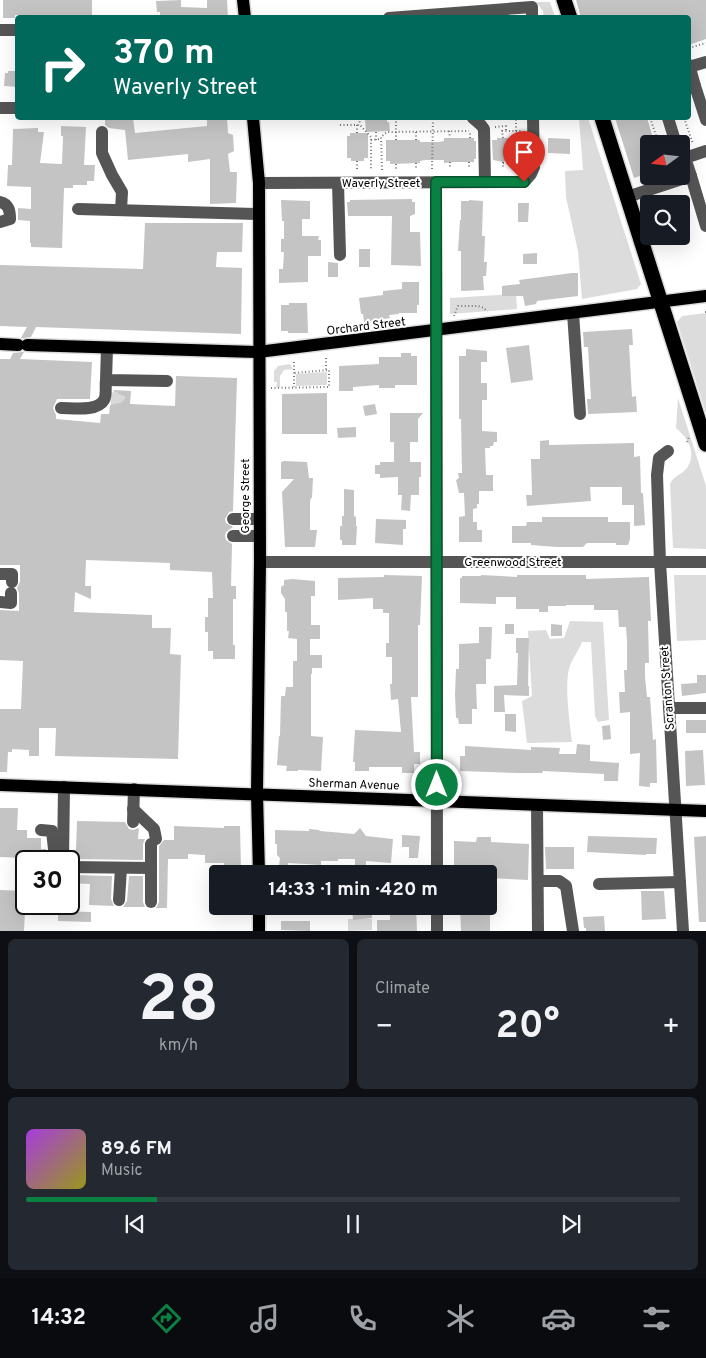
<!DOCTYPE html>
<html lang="en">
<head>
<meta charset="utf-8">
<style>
  body { margin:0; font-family:Overpass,sans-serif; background:#242831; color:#f1f3f6; height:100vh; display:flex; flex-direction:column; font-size:19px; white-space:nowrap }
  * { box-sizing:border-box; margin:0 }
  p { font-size:16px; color:#9ea1a6 }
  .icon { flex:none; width:28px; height:28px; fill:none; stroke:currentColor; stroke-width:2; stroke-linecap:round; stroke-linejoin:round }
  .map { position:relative; height:931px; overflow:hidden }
  .side { display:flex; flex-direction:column; gap:8px; padding:8px; background:#0d0f14; flex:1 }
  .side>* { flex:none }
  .banner { position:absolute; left:15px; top:15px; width:676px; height:105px; border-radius:5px; box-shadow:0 5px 20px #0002; background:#00695c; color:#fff; overflow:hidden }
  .needle { width:32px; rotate:255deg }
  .fabs { position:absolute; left:640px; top:135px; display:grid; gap:10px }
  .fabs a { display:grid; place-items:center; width:50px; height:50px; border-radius:5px; background:#171b24; box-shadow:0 5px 20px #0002; font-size:25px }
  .speed { position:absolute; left:15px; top:850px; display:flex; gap:10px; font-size:25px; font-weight:700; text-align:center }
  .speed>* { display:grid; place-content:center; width:65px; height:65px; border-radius:50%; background:#171b24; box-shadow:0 5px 20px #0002; line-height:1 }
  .speed .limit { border:2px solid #111; border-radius:8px; background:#fff; color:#111 }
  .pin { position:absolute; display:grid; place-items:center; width:42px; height:42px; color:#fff; margin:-51px -21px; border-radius:50% 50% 50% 0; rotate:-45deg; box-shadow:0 0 5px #0007 }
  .pin .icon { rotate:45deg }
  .me { position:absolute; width:55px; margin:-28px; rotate:0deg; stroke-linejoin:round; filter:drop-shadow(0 0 4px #0008) }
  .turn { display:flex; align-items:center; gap:18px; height:105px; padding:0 15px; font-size:22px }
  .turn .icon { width:65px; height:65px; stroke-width:2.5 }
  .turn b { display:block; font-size:35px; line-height:42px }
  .big { font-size:38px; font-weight:700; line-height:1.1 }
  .side .widget { flex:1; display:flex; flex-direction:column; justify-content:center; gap:8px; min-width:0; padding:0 18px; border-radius:8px; background:#242831 }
  .side .dial { align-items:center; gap:0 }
  .dial b { font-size:65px; line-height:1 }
  .song { display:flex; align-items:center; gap:15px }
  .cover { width:60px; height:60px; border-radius:8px; background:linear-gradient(135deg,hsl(280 70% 55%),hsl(60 70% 35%)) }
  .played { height:5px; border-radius:2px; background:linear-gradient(90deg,#0b8043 20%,#363941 20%) }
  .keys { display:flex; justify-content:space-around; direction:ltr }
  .heat { display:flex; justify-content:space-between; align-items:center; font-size:28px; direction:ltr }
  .side .tiles { flex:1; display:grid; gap:8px; grid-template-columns:1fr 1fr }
  .widget:last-child { grid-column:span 2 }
  .trip { position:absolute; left:209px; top:865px; width:288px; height:50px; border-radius:5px; background:#171b24; box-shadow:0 5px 20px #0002; font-weight:700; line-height:50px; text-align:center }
  .tabs { display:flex; height:80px; justify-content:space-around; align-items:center; background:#090b0e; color:#9ea1a6 }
  .tabs .icon { width:35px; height:35px }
  .tabs .selected { color:#0b8043 }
  .tabs b { font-size:22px; color:#f1f3f6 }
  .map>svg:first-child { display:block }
</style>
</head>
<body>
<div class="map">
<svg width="706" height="931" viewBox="0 0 706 931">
  <rect width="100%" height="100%" fill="#fff"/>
  <!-- green -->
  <g fill="#dcdcdc">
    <polygon points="536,2 550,2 555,17 544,17 543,11"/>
    <polygon points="579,118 588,118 641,284 637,289 582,299 578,251 566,197 565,171 583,170"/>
    <polygon points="516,294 517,309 450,314 450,298"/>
    <polygon points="706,313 706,413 677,322 682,316"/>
    <polygon points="290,364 293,369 284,370 280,376 280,387 276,387 277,382 274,382 274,371 278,366"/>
    <polygon points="327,372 327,385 296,386 296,374"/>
    <path d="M678,398L706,486V549L673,548L670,484C674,475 682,475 687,468C697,453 688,438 676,428Z"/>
    <polygon points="674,575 706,575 706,640 677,641"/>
    <path d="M570,621L603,622L609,720L598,722L595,716L591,642H582C579,650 574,656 571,663C563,679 570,723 572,742L527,743L522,701L532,696L528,631L546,630L550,639L564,638Z"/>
    <polygon points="348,919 372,919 372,930 348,931"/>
  </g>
  <!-- building -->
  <g fill="#c4c4c4">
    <polygon points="3,0 92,0 92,18 53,18 53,16 15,15 15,18 3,18"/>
    <polygon points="181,0 181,7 207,8 207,0 227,0 228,18 160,18 160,12 157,12 156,1"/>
    <polygon points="576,0 706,0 706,39 689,45 689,18 581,18"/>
    <polygon points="8,71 18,71 18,87 4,86 5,73 8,73"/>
    <polygon points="122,118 133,118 135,133 207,126 207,118 227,118 228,133 233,135 234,151 228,154 230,172 237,172 236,203 210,204 210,159 188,162 188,154 128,160 125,130 109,128 105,125 105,119 122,119"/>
    <polygon points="365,118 387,118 387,122 389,122 390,131 366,132"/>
    <polygon points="615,118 647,118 653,138 652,139 653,144 649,144 649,173 634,178"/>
    <polygon points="61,126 86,127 84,165 95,165 94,181 87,181 87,185 73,185 73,188 64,188 62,248 31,247 31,243 30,243 30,221 18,220 18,208 31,209 31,187 7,186 8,165 12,165 13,129 38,128 38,132 44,132 40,163 62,164 63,136 61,136"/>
    <polygon points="350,133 368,133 368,158 364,158 364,161 351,161 351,158 347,158 347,136 350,136"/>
    <polygon points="444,138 474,138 474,141 476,141 476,159 474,159 474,162 455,162 444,163 444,160 425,160 420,161 420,163 390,164 390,161 386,161 386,140 420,140 420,142 440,142 444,141"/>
    <polygon points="497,138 508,138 508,140 513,140 513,159 503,162 493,160 492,140 497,140"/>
    <polygon points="548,138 570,139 570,154 548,153"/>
    <polygon points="412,199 412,202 415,202 415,214 410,216 410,232 420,232 421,266 391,265 392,216 348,216 347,202 350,202 350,200"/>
    <polygon points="281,200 310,201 310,219 302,219 302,236 319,236 318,240 321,240 321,256 308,256 308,282 279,283 279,269 283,269 284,252 281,252 281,239 284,239 284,221 282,221"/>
    <polygon points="469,200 483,201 482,236 485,236 484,262 487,262 486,276 483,276 484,290 461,291 461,251 458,251 460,220 461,220 461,201 469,201"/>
    <polygon points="518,203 529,203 528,222 518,222"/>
    <polygon points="145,223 243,223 242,252 217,252 216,267 242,268 241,334 36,327 31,337 23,338 21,338 27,327 0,326 0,265 143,269"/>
    <rect x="359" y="249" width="11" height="18"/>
    <polygon points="537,253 537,264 523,264 523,254"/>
    <polygon points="328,262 338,263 338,277 328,277"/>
    <polygon points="572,273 578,273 578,296 537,301 536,304 525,306 523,296 502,296 502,286 520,284 519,280"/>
    <polygon points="402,282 419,282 419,305 417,305 417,313 399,313 399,314 389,315 390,318 364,322 363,314 361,314 359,298 383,295 383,291 402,289"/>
    <polygon points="289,303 307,303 308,333 288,333 288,331 281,331 281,305 289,305"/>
    <polygon points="632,329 633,345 629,345 632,397 636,396 637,412 588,414 587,399 591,399 588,347 584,347 583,332"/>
    <polygon points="529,345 533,380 511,383 506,348"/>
    <polygon points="466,349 487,351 487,362 481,362 481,383 487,383 487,400 482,400 482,431 497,432 497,442 494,442 493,446 490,446 490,448 485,448 486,475 493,475 493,491 479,491 479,504 477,504 477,508 473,509 473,522 477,522 477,530 482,530 482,542 459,542 459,517 465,516 464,493 459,493 456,480 459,478 458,473 462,473 461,419 459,419 459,356 466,356"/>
    <polygon points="22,352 24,352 20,359 92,362 90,399 57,399 53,408 56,415 56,419 100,423 101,414 109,414 110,406 113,400 114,390 131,391 130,404 175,406 176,376 237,378 233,511 229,512 225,519 226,523 233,527 226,532 225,536 226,540 232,544 231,586 236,586 236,599 233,599 233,645 235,645 235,659 213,659 213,651 208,651 208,632 205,632 205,617 208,617 208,598 213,598 212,572 170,570 170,563 86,560 85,586 91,586 91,599 75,592 74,612 152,615 152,628 171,628 170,654 181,655 178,759 55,756 56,728 39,728 39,756 29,756 29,750 12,749 12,752 8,752 7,772 0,772 0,709 21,709 23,661 0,660 0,610 19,611 19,593 17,588 20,582 20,565 0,565 0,359 10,359 13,353"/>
    <polygon points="401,353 411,353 411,356 417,356 417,385 395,385 395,388 379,388 379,385 353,387 353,391 339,391 339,366 379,364 379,357 401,357"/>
    <polygon points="327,393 327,434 282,434 282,394"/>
    <polygon points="375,404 377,414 365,416 363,406"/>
    <polygon points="390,413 423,413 418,419 418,442 410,442 410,462 421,462 421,477 419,477 419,495 411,495 410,511 401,510 402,495 398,495 398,477 380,478 380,474 375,474 375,465 380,465 380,462 394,462 394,442 390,442"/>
    <polygon points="356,427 356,437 338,438 337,428"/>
    <polygon points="549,440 549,445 634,443 634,457 640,456 641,493 643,493 645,525 634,526 634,505 622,505 622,487 590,487 591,501 527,506 526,495 532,495 531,459 540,459 540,441"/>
    <polygon points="284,461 307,462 309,478 313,478 312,498 311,498 310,502 310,530 317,530 315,547 285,547 282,492 294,479 281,479 281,462"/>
    <polygon points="344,489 354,490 354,516 356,517 356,526 357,526 356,545 342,545 342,540 340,540 340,526 342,526 342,516 344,516"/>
    <polygon points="542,517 608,517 608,522 630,522 630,539 628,545 616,545 616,543 587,543 583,547 557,547 531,545 531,543 512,543 512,526 526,526 527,522 542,522"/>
    <polygon points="376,519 406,520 406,529 403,529 403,545 375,543"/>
    <polygon points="384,575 422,576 420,625 418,625 418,697 411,697 414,752 420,752 420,764 414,764 414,773 402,773 402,767 369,767 369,771 355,771 355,762 353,762 355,730 401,732 398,699 391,700 390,684 392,684 392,657 386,657 386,643 389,643 389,613 383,613 383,609 373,609 373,598 338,600 338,578 384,577"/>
    <polygon points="481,575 517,577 517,575 586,575 586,579 649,577 651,621 648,621 649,663 645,663 645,677 647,697 650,697 653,740 656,739 657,783 650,783 650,787 639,786 640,753 630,754 630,712 620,713 619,692 625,692 624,670 627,670 627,641 626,627 619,627 618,610 594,610 594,605 566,605 566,606 548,606 548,612 539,612 539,609 516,609 516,597 496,597 496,604 460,603 460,578 462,578 462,576 481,576"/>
    <polygon points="292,579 315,581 315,596 311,596 311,625 320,625 320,639 310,639 310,655 322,655 322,668 312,668 312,674 311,674 311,736 323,737 321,771 298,770 298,771 286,771 287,766 277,765 279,736 280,736 281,696 285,696 286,687 293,687 293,661 297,661 297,639 288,638 289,631 287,631 287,612 285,612 285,599 281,593 281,587 284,585 284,580"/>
    <rect x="505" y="624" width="9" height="10"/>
    <polygon points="551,624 562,625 562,636 551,636"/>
    <polygon points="479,627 492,627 491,659 486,659 486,684 476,684 477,709 472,709 472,724 459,724 458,718 456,718 455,694 456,669 459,669 459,644 479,643"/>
    <polygon points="516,638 529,638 528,686 529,686 529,696 504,695 505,712 494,712 494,686 517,685 518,653 516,653"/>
    <polygon points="697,675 706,675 706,693 682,696 681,684 697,683"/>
    <polygon points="505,714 516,714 516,732 505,731"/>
    <rect x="686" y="720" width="20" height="13"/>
    <polygon points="610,725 611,739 603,740 602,726"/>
    <polygon points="577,744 590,745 590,761 619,763 618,781 604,781 604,774 543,771 542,773 518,773 460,771 460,756 465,756 465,746 531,750 531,747 560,748 559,754 576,754"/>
    <polygon points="703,750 705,785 686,786 685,751"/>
    <polygon points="0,808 18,808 17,830 27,830 27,838 41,838 41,849 46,849 48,854 55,857 55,861 26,861 26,858 0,857"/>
    <polygon points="77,821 125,822 129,829 133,830 139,828 138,839 145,839 143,844 143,860 71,859 71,850 76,850"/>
    <polygon points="174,826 224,828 224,826 240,826 241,871 225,871 224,863 205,863 205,855 188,854 188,859 168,859 167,908 156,908 159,902 159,846 164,840 174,840"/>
    <polygon points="360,828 366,836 393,839 391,863 366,861 366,865 355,865 355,859 338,859 338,861 321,861 321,865 288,863 288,866 279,866 280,858 277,855 277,844 275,844 275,830 309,831 309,829 319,830 320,831 354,834"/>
    <polygon points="402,835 420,836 418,858 409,858 409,847 402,847"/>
    <polygon points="588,836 657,838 656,854 646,854 646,855 587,852"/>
    <polygon points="706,836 706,922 699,922 694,837"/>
    <polygon points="477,837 491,837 491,842 529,844 528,880 488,878 488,874 454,874 454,841 476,842"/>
    <polygon points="545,847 574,847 574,869 546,869"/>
    <polygon points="69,875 112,876 111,899 114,906 89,905 90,884 69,883"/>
    <polygon points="129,876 143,876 143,902 145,907 123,907 127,901"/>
    <polygon points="0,890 25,891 26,892 24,931 0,931"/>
    <polygon points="641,891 664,891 666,919 642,920"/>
    <polygon points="371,906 372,918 353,920 352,907"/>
    <polygon points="390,906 416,906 417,931 377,931 377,920 390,920"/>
    <polygon points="460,906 490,906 490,931 461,931"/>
    <polygon points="58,911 91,912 91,922 58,921"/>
    <polygon points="604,916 605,931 586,931 586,928 584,928 583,917"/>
    <polygon points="281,921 310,921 310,931 281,930"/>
  </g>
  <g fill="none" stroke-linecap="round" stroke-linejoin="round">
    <!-- minor-tunnel -->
    <polyline stroke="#d9d9d9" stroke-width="12" stroke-dasharray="12 6" stroke-linecap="butt" points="110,399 119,397 122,390"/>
    <defs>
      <g id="major">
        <polyline points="243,0 245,18"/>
        <polyline points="253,118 259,183 260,562 257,793 259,874"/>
        <polyline points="0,344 18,345"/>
        <polyline points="27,345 258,352 706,296"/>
        <polyline points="0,785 706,811"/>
        <polyline points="259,906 259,931"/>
      </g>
      <g id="highway">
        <polyline points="564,0 570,18"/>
        <polyline points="602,118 706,444"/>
      </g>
    </defs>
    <!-- major casing -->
    <use href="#major" stroke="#dbdbdb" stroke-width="15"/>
    <!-- highway casing -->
    <use href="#highway" stroke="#dbdbdb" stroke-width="18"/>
    <!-- path -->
    <g stroke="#777" stroke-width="2" stroke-dasharray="1 2.5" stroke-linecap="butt">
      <polyline points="689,48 706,43"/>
      <polyline points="359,118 360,125"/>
      <polyline points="396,118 396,140"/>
      <polyline points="650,118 659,144"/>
      <polyline points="684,118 693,144"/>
      <polyline points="340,125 360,125 371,137 371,169"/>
      <polyline points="357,125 357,133"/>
      <polyline points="495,127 506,126 506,131"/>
      <polyline points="449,131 450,138"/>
      <polyline points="516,131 516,118"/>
      <polyline points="470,138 470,131"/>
      <polyline points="503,138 502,131 522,131"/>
      <polyline points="371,140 381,139"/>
      <polyline points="376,140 376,132"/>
      <polyline points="416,140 416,132"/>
      <polyline points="357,161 357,169"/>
      <polyline points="450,162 450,169"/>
      <polyline points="469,162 469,169"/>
      <polyline points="503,162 503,169"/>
      <polyline points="416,163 416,169"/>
      <polyline points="503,163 522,162"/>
      <polyline points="396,164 396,169"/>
      <polyline points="432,169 433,118"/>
      <polyline points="382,170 381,137 387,132 469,131"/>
      <polyline points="705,312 706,312"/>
      <polyline points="454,316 458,306 478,306 484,308 487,312"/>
      <polyline points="326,358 326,370"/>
      <polyline points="294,362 294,387"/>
      <polyline points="271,388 329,387 329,370 294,373"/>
      <polyline points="687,442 689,437"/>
    </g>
    <!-- minor -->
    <g stroke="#555" stroke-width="12">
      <polyline points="389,18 532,7 532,18"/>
      <polyline points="0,30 18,30"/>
      <polyline points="689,65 695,86"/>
      <polyline points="689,67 706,62"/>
      <polyline points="689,88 695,86 706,120"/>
      <polyline points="0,108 18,108"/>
      <polyline points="473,118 481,125 484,129 485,182"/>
      <polyline points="668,118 676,144"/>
      <polyline points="102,132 102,153 112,175 122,192 121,210"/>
      <polyline points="691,176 706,226"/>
      <polyline points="436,182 437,874"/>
      <polyline points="259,183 524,182 531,174 534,167 533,118"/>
      <polyline points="338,183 340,255"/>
      <polyline points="627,197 691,176 685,158 706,151"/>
      <path d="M0,202C9,204 10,211 10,219L0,222"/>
      <polyline points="78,209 259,214"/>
      <polyline points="573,313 580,414"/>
      <polyline points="107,348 106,380 167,381"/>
      <path d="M61,408C73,408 97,412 104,400C107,395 105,386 106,380"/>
      <polyline points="668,451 659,458 657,475 660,562 683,931"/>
      <polyline points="233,519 259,519"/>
      <polyline points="233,536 259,536"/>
      <polyline points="260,562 706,562"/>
      <polyline points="0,574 12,574 12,582"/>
      <polyline points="0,602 11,603 11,593"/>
      <polyline points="669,708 706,708"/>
      <polyline points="537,805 538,931"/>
      <polyline points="133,809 154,829 156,839"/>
      <polyline points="133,822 134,789"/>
      <polyline points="41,830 52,831 54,849"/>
      <polyline points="63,861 64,787"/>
      <polyline points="69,867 151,868 151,844"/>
      <polyline points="151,868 151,902"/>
      <polyline points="538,881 559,881 566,886 573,931"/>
      <polyline points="599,884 680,882"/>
      <polyline points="119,900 121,868"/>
      <polyline points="437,906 437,931"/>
    </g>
    <!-- major -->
    <use href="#major" stroke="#000" stroke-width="12"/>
    <!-- highway -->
    <use href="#highway" stroke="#000" stroke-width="15"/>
  </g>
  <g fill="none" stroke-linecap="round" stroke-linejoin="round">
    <defs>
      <polyline id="route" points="437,785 436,182 524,182"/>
    </defs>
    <!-- route casing -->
    <use href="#route" stroke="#07532c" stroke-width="12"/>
    <!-- route -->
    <use href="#route" stroke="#0b8043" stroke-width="9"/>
  </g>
  <g text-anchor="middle" stroke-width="4" stroke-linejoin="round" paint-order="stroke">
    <!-- street labels -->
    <g font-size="12" fill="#000" stroke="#fff">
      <text x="381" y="187">Waverly Street</text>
      <text transform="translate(366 326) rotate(-7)" y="4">Orchard Street</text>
      <text transform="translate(245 496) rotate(-90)" y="4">George Street</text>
      <text x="513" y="566">Greenwood Street</text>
      <text transform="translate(667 688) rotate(-94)" y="4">Scranton Street</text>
      <text transform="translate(354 784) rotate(2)" y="4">Sherman Avenue</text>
    </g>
  </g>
</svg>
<div class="fabs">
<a><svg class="needle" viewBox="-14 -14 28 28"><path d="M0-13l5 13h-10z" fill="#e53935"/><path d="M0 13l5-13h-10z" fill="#9ea1a6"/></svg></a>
<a><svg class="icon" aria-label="search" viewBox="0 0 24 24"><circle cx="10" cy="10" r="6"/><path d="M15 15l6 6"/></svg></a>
</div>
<div class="speed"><div class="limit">30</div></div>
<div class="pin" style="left:524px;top:182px;background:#d93025"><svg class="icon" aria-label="arrive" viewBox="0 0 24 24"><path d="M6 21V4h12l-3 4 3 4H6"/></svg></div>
<svg class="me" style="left:437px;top:785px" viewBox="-20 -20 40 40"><circle r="17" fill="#0b8043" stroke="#fff" stroke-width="3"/><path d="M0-11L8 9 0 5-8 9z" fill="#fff"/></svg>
<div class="trip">14:33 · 1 min · 420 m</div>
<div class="banner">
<div class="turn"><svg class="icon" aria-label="right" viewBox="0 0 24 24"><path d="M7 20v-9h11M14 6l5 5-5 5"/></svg><div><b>370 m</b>Waverly Street</div></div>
</div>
</div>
<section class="side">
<div class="tiles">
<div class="widget dial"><b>28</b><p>km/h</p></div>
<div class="widget"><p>Climate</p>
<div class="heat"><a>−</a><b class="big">20°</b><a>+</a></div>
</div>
<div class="widget">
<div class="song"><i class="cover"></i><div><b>89.6 FM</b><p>Music</p></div></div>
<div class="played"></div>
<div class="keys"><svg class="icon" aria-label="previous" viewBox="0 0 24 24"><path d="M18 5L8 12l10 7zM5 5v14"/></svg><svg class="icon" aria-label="pause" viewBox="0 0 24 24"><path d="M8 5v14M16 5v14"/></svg><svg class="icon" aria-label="next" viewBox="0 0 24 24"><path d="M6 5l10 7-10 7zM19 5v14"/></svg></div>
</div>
</div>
</section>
<nav class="tabs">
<b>14:32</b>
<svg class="icon selected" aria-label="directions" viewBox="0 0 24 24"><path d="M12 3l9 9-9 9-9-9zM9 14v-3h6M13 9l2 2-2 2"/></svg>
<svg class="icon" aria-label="music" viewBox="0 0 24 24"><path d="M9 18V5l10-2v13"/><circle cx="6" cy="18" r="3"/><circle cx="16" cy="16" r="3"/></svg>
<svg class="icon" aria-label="phone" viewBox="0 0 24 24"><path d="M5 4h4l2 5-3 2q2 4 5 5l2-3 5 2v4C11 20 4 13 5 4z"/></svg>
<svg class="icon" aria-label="climate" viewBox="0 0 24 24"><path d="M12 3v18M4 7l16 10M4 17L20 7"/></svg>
<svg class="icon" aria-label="car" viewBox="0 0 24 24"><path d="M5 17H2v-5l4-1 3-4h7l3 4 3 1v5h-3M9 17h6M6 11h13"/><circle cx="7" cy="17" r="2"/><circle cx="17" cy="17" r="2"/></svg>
<svg class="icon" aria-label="filters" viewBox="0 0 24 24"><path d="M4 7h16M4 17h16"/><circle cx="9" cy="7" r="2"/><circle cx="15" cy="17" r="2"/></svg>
</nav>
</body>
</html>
